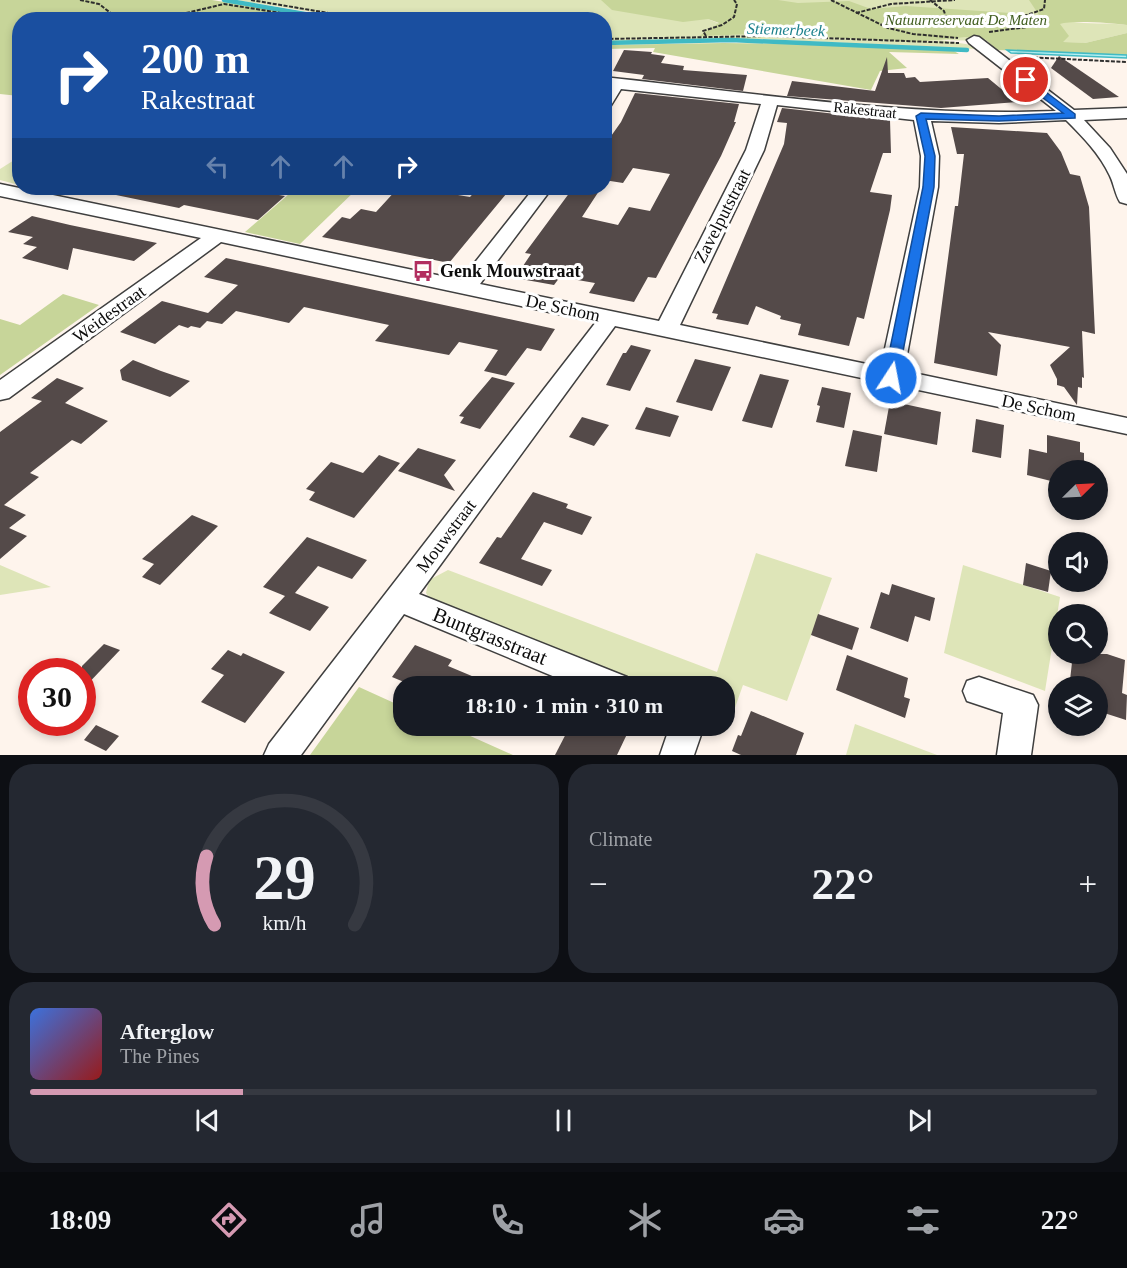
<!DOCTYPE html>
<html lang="en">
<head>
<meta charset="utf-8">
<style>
  body { margin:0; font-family:Georgia,serif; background:#242831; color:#f1f3f6; height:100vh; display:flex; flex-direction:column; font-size:22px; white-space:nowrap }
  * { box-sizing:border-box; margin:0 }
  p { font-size:20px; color:#9ea1a6 }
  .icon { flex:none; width:33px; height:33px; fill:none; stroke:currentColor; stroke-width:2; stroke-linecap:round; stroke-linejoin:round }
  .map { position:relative; height:755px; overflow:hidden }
  .panel { display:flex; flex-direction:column; gap:9px; padding:9px; background:#0d0f14; flex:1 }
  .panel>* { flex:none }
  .banner { position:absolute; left:12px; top:12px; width:600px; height:183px; border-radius:24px; box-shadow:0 3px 9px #0003; background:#1a4fa0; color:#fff; overflow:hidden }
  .needle { width:39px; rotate:66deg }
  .tools { position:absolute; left:1048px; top:460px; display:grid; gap:12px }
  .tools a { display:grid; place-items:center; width:60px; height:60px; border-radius:50%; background:#171b24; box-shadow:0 3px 9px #0003; font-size:30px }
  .speed { position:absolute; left:18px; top:658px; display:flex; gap:12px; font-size:30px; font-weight:700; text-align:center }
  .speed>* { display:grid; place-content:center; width:78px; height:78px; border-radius:50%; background:#171b24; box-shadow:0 3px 9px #0003; line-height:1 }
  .speed .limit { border:9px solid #d22; background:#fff; color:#111 }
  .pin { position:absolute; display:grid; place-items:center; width:51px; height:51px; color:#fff; margin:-26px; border:3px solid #fff; border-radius:50%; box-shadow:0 2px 6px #0007 }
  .me { position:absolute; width:66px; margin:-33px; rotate:11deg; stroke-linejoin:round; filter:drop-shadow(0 0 4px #0008) }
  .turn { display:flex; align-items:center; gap:21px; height:126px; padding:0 30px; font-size:27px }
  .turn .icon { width:78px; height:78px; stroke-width:2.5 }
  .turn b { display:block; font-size:42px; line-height:51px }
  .lanes { display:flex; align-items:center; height:57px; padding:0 30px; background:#0003; justify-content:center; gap:30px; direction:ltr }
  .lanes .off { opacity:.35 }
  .big { font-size:45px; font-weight:800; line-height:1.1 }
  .panel .card { flex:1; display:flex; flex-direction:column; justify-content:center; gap:9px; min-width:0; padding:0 21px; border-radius:24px; background:#242831 }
  .panel .dial { align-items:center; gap:0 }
  .dial svg { height:156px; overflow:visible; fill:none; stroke:#363941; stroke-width:7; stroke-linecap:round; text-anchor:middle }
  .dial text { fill:#f1f3f6; stroke:none }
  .song { display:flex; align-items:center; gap:18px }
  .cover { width:72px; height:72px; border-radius:9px; background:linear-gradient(135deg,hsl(220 70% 55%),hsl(0 70% 35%)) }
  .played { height:6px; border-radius:3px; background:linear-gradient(90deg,#d59ab2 20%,#363941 20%) }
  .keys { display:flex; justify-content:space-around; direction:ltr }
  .heat { display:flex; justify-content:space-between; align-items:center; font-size:33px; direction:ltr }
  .panel .tiles { flex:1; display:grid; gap:9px; grid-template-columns:1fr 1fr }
  .card:last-child { grid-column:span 2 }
  .trip { position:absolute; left:393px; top:676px; width:342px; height:60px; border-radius:24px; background:#171b24; box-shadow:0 3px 9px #0003; font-weight:800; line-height:60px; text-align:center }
  .tab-bar { display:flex; height:96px; justify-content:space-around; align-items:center; background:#090b0e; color:#9ea1a6 }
  .tab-bar .icon { width:42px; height:42px }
  .tab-bar .active { color:#d59ab2 }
  .tab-bar b { font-size:27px; color:#f1f3f6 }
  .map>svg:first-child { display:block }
</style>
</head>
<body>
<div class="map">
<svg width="1127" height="755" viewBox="0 0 1127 755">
  <rect width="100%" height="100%" fill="#fef4ec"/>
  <!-- green -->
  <g fill="#dee5b8" fill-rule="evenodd">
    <path d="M236,0H1064L1069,21C1088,25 1108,22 1127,25V33L1085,43L940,40L972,45L977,49L762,39L605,42L604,20L356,19ZM708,19L939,41L919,42L758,34L701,35L720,24Z"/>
    <polygon points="19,157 19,185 0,180 0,169"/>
    <polygon points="756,553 832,578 787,701 743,685 731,719 725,717 724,687 647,687 432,603 426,593 429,580 448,570 717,672"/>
    <polygon points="0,565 51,587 0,595"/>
    <polygon points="963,565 1060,597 1045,691 944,653"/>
    <polygon points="855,724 937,755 846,755"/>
  </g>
  <!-- forest -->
  <g fill="#c7d599">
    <polygon points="0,0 212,0 330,19 20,20 19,96 0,94"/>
    <path d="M601,0H778L798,3L849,1L871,9L906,6L1039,15L1029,0H1127V25C1112,23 1072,20 1060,24L1069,36L1063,42L1085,43L1127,33V55L997,50L985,39L965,37L919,42L758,34L699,36L719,23L708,19L683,22L612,10Z"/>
    <polygon points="723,43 812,44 954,51 959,54 889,52 907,68 880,71 871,90 653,52 655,48 605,49 604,45"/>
    <polygon points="296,188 358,188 300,244 245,232"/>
    <polygon points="63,294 99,305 0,375 0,319 20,325"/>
    <polygon points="359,687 403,707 404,726 448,726 513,755 310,755"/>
  </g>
  <!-- water -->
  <polygon fill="#b4eff2" stroke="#40bac4" stroke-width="1.5" points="1007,50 1127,55 1127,58 1011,53"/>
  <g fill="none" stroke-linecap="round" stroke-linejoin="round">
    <!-- stream -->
    <g stroke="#40bac4" stroke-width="4.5">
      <polyline points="224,0 340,20"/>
      <polyline points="604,43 731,40 967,50"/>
    </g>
  </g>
  <!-- building -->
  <g fill="#544a49">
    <polygon points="624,50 652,52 651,54 665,56 661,63 684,66 683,70 747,75 743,91 642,79 644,75 613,71"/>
    <polygon points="1059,56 1119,97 1093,99 1051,68"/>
    <polygon points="887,57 888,73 904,73 906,78 915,77 920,82 988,78 1017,102 941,108 787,96 792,81 875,91"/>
    <polygon points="635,93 739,104 734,122 736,122 721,156 656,278 648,277 634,302 589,293 595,283 560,277 554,285 515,278 531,254 525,253 573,188 599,191 582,217 618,225 629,207 650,211 670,174 633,168 623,183 604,180 604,146 621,122"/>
    <polygon points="782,108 890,120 891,153 883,153 870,192 892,195 890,210 864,319 857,317 849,346 798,335 801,324 780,319 781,316 756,306 748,325 716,319 718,314 712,313 784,144 787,123 777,122"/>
    <polygon points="951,127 1047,133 1061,152 1070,174 1080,176 1089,207 1095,334 1082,331 1084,378 1082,377 1082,388 1078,387 1077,405 1064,387 1057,385 1057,379 1050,365 1070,347 988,332 1001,345 997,376 934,363 955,206 958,206 964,154 957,154"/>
    <polygon points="117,188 237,188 285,196 258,220 184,205 179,208 116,195"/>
    <polygon points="398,188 416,188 470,197 478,188 511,188 449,263 322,237 342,217 350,219 361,209 376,212"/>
    <polygon points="32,216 70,225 157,243 134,261 73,248 68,270 22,258 37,247 23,244 33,237 8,232"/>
    <polygon points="226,258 481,313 555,329 541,351 527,348 506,376 484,371 498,350 459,342 449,355 375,341 389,325 304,307 289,323 236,311 222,324 207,321 200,328 191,326 188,328 179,325 155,344 120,332 162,301 208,313 238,285 204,277"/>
    <polygon points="631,345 651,350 630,391 606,385 623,353 626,353"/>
    <polygon points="695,359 731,367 712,411 676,402"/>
    <polygon points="133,360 161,371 190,381 170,397 122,380 120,370"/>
    <polygon points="760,374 789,380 772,428 742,421"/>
    <polygon points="492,377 515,383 480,429 460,423 464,417 459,416"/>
    <polygon points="57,378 84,388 65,403 108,421 81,444 72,440 30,473 39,477 4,505 26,515 9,528 27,536 0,559 0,432 42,401 31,398"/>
    <polygon points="822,387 851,393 844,428 816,422 820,406 817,405"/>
    <polygon points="890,401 941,412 937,445 884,434"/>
    <polygon points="646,407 679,416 670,437 635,429"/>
    <polygon points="582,417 609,425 594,446 569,437"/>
    <polygon points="976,419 1004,425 1001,458 972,452"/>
    <polygon points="853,430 882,436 877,472 845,466"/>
    <polygon points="1047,435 1080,442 1080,452 1084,453 1084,462 1093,464 1093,471 1059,471 1059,483 1027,475 1029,449 1047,453"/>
    <polygon points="418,448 456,460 444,475 455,491 398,471"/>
    <polygon points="379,455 400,463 354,518 309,500 315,492 306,489 331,462 363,473"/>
    <polygon points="533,492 568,504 566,508 592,517 582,535 544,522 521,559 552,570 542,586 479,563 497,537 501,538"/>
    <polygon points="192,515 218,526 160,585 142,577 154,564 142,559"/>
    <polygon points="307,537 367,560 352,579 318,566 295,593 329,607 310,631 269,613 285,596 263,587"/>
    <polygon points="1026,563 1051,571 1048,592 1023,585"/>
    <polygon points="892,584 935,598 930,621 915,616 908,642 870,628 881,592 889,595"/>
    <polygon points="818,614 859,628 852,650 811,635"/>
    <polygon points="104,644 120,650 82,690 82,666"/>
    <polygon points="415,645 452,660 448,666 498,687 450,687 433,680 427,687 416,687 392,677"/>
    <polygon points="228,650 241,656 243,653 285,672 245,723 201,702 224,675 211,669"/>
    <polygon points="1073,654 1107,654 1125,660 1122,693 1127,695 1126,720 1098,711 1098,687 1073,687 1074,681 1070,680"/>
    <polygon points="847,655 908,678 904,697 910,699 905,718 836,690"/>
    <polygon points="751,711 804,733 796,755 741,755 732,751 738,735 741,736"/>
    <polygon points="96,725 119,736 106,751 84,740"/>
    <polygon points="570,726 613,726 628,732 617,755 555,755"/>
  </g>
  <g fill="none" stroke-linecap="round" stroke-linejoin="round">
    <defs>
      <g id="minor">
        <path d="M974,36L979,37L1074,110L1127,108V118L1084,120L1110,148L1127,174V204L1120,202C1115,194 1114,184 1110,176C1100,154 1082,136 1066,120L999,123L931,121L939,156L938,187L904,371L1127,418V434L615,326L419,594L627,677L631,687H579L404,614L301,755H264L269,744L596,322L221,242L9,398L0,400V380L201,238L0,196V184L461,280L534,188H552L480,284L659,321L746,150L761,104L621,89L610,107L604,109V90L607,87H604V77C754,93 905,117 1056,111L969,43L967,40ZM777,105L914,120L921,156L920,187L881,367L680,325L764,150Z"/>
        <polygon points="979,677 1033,695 1038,705 1031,755 997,755 1003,713 967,701 963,691 967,681"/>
        <polygon points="670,726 704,726 694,755 660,755"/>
      </g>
    </defs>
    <!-- minor casing -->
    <use href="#minor" stroke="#3f3f3f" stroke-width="3"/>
    <!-- path -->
    <g stroke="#2e2e2e" stroke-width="2" stroke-dasharray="4 1.5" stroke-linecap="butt">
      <polyline points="80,0 99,4 112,14 182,14 224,4 325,20"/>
      <polyline points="251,0 370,20"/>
      <polyline points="831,0 888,28 913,34 958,38"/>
      <polyline points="930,0 944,11 947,21 968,27"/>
      <polyline points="856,13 891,4 955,0"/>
      <polyline points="989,32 1027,27 1024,16 1044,9 1045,0"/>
      <polyline points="706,36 703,31 722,25 734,17 737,4 734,0"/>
      <polyline points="604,39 768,36 959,43"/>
      <polyline points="1023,57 1127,62"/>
    </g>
    <!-- minor -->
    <use href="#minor" fill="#fff" fill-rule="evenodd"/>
  </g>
  <!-- route -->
  <polygon fill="#1a73e8" stroke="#114b97" stroke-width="1.5" points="1026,77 1075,114 1075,118 999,121 926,119 935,156 934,187 898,378 896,381 886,381 884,378 923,187 925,156 916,116 921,113 999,116 1063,113 1022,82 1021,80"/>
  <!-- icons -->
  <defs>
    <symbol id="bus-bare" viewBox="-9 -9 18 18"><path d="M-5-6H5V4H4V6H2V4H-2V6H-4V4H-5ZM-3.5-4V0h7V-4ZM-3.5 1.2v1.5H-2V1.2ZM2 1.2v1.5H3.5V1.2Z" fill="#b22e5f" stroke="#fff" stroke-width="2.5" paint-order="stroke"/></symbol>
  </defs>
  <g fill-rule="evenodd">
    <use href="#bus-bare" x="408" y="256" width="30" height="30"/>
  </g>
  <g text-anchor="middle" stroke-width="6" stroke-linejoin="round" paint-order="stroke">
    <!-- far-park labels -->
    <g font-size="15" font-style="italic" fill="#425f21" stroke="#fff">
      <text x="966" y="25">Natuurreservaat De Maten</text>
    </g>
    <!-- far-street labels -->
    <g font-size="15" fill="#0c0c0c" stroke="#fff">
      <text transform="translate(865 110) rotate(6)" y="5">Rakestraat</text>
    </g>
    <!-- far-water labels -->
    <g font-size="16" font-style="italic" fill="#1d818d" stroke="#fff">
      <text transform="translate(786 29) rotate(2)" y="6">Stiemerbeek</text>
    </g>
    <!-- street labels -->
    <g font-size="18" fill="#0c0c0c" stroke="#fff">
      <text transform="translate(722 216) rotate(-63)" y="6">Zavelputstraat</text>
      <text transform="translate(563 308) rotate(12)" y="6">De Schom</text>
      <text transform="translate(109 314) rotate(-36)" y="6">Weidestraat</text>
      <text transform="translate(1039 408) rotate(12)" y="6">De Schom</text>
      <text transform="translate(446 536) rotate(-53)" y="6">Mouwstraat</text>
    </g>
    <!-- poi labels -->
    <g font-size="18" font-weight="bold" fill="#0c0c0c" stroke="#fff" text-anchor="start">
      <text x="440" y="277">Genk Mouwstraat</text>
    </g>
    <!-- near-street labels -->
    <g font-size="21" fill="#0c0c0c" stroke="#fff">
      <text transform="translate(490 636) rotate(22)" y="7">Buntgrasstraat</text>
    </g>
  </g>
</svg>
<div class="tools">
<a><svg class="needle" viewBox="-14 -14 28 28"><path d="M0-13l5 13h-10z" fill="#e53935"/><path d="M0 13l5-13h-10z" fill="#9ea1a6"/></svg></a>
<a><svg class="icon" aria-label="sound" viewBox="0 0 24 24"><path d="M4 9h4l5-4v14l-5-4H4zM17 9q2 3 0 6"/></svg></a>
<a><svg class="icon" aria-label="search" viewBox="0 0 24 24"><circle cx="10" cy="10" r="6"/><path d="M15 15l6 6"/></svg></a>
<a><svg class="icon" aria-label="layers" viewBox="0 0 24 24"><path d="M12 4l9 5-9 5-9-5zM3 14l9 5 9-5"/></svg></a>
</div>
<div class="speed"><div class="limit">30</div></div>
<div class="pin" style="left:1026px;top:80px;background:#d93025"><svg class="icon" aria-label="arrive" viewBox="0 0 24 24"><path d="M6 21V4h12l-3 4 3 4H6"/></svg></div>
<svg class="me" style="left:891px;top:378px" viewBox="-20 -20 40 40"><circle r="17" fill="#1a73e8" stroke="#fff" stroke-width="3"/><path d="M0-11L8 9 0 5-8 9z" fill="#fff"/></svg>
<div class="trip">18:10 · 1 min · 310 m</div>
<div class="banner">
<div class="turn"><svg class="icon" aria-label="right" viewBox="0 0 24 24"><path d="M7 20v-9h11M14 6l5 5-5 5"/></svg><div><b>200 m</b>Rakestraat</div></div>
<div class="lanes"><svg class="icon off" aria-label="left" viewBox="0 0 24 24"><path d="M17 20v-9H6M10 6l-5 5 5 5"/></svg><svg class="icon off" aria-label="ahead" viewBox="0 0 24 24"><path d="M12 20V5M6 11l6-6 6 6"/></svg><svg class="icon off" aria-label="ahead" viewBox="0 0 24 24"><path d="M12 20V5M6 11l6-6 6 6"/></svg><svg class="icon" aria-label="right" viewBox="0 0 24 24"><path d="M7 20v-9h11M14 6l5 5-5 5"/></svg></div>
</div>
</div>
<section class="panel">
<div class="tiles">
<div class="card dial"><svg viewBox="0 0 100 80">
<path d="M14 69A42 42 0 1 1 86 69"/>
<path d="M14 69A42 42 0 0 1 10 34" stroke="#d59ab2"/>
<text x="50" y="56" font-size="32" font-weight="700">29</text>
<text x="50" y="72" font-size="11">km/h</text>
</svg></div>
<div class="card"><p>Climate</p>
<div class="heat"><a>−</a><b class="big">22°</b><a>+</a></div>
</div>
<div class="card">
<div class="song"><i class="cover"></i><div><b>Afterglow</b><p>The Pines</p></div></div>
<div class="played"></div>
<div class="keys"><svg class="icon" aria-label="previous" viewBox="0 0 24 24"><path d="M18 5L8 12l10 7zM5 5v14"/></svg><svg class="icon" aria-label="pause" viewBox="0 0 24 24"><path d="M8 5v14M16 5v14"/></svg><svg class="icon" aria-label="next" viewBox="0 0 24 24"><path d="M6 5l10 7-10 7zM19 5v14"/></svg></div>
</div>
</div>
</section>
<nav class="tab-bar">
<b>18:09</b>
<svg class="icon active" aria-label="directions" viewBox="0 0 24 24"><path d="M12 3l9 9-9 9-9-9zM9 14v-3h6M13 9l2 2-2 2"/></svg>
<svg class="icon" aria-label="music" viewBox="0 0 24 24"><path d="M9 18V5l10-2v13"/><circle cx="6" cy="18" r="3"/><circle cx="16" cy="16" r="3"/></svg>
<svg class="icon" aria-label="phone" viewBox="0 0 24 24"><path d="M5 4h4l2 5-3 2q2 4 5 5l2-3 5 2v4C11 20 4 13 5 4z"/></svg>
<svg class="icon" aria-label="climate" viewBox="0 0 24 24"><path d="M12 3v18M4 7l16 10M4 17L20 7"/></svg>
<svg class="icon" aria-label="car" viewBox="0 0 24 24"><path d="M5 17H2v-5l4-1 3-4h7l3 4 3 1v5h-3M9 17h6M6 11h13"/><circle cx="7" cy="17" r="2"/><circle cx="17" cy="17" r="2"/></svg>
<svg class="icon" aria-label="filters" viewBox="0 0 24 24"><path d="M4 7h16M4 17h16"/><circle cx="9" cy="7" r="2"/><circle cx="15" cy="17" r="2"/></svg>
<b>22°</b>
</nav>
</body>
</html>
